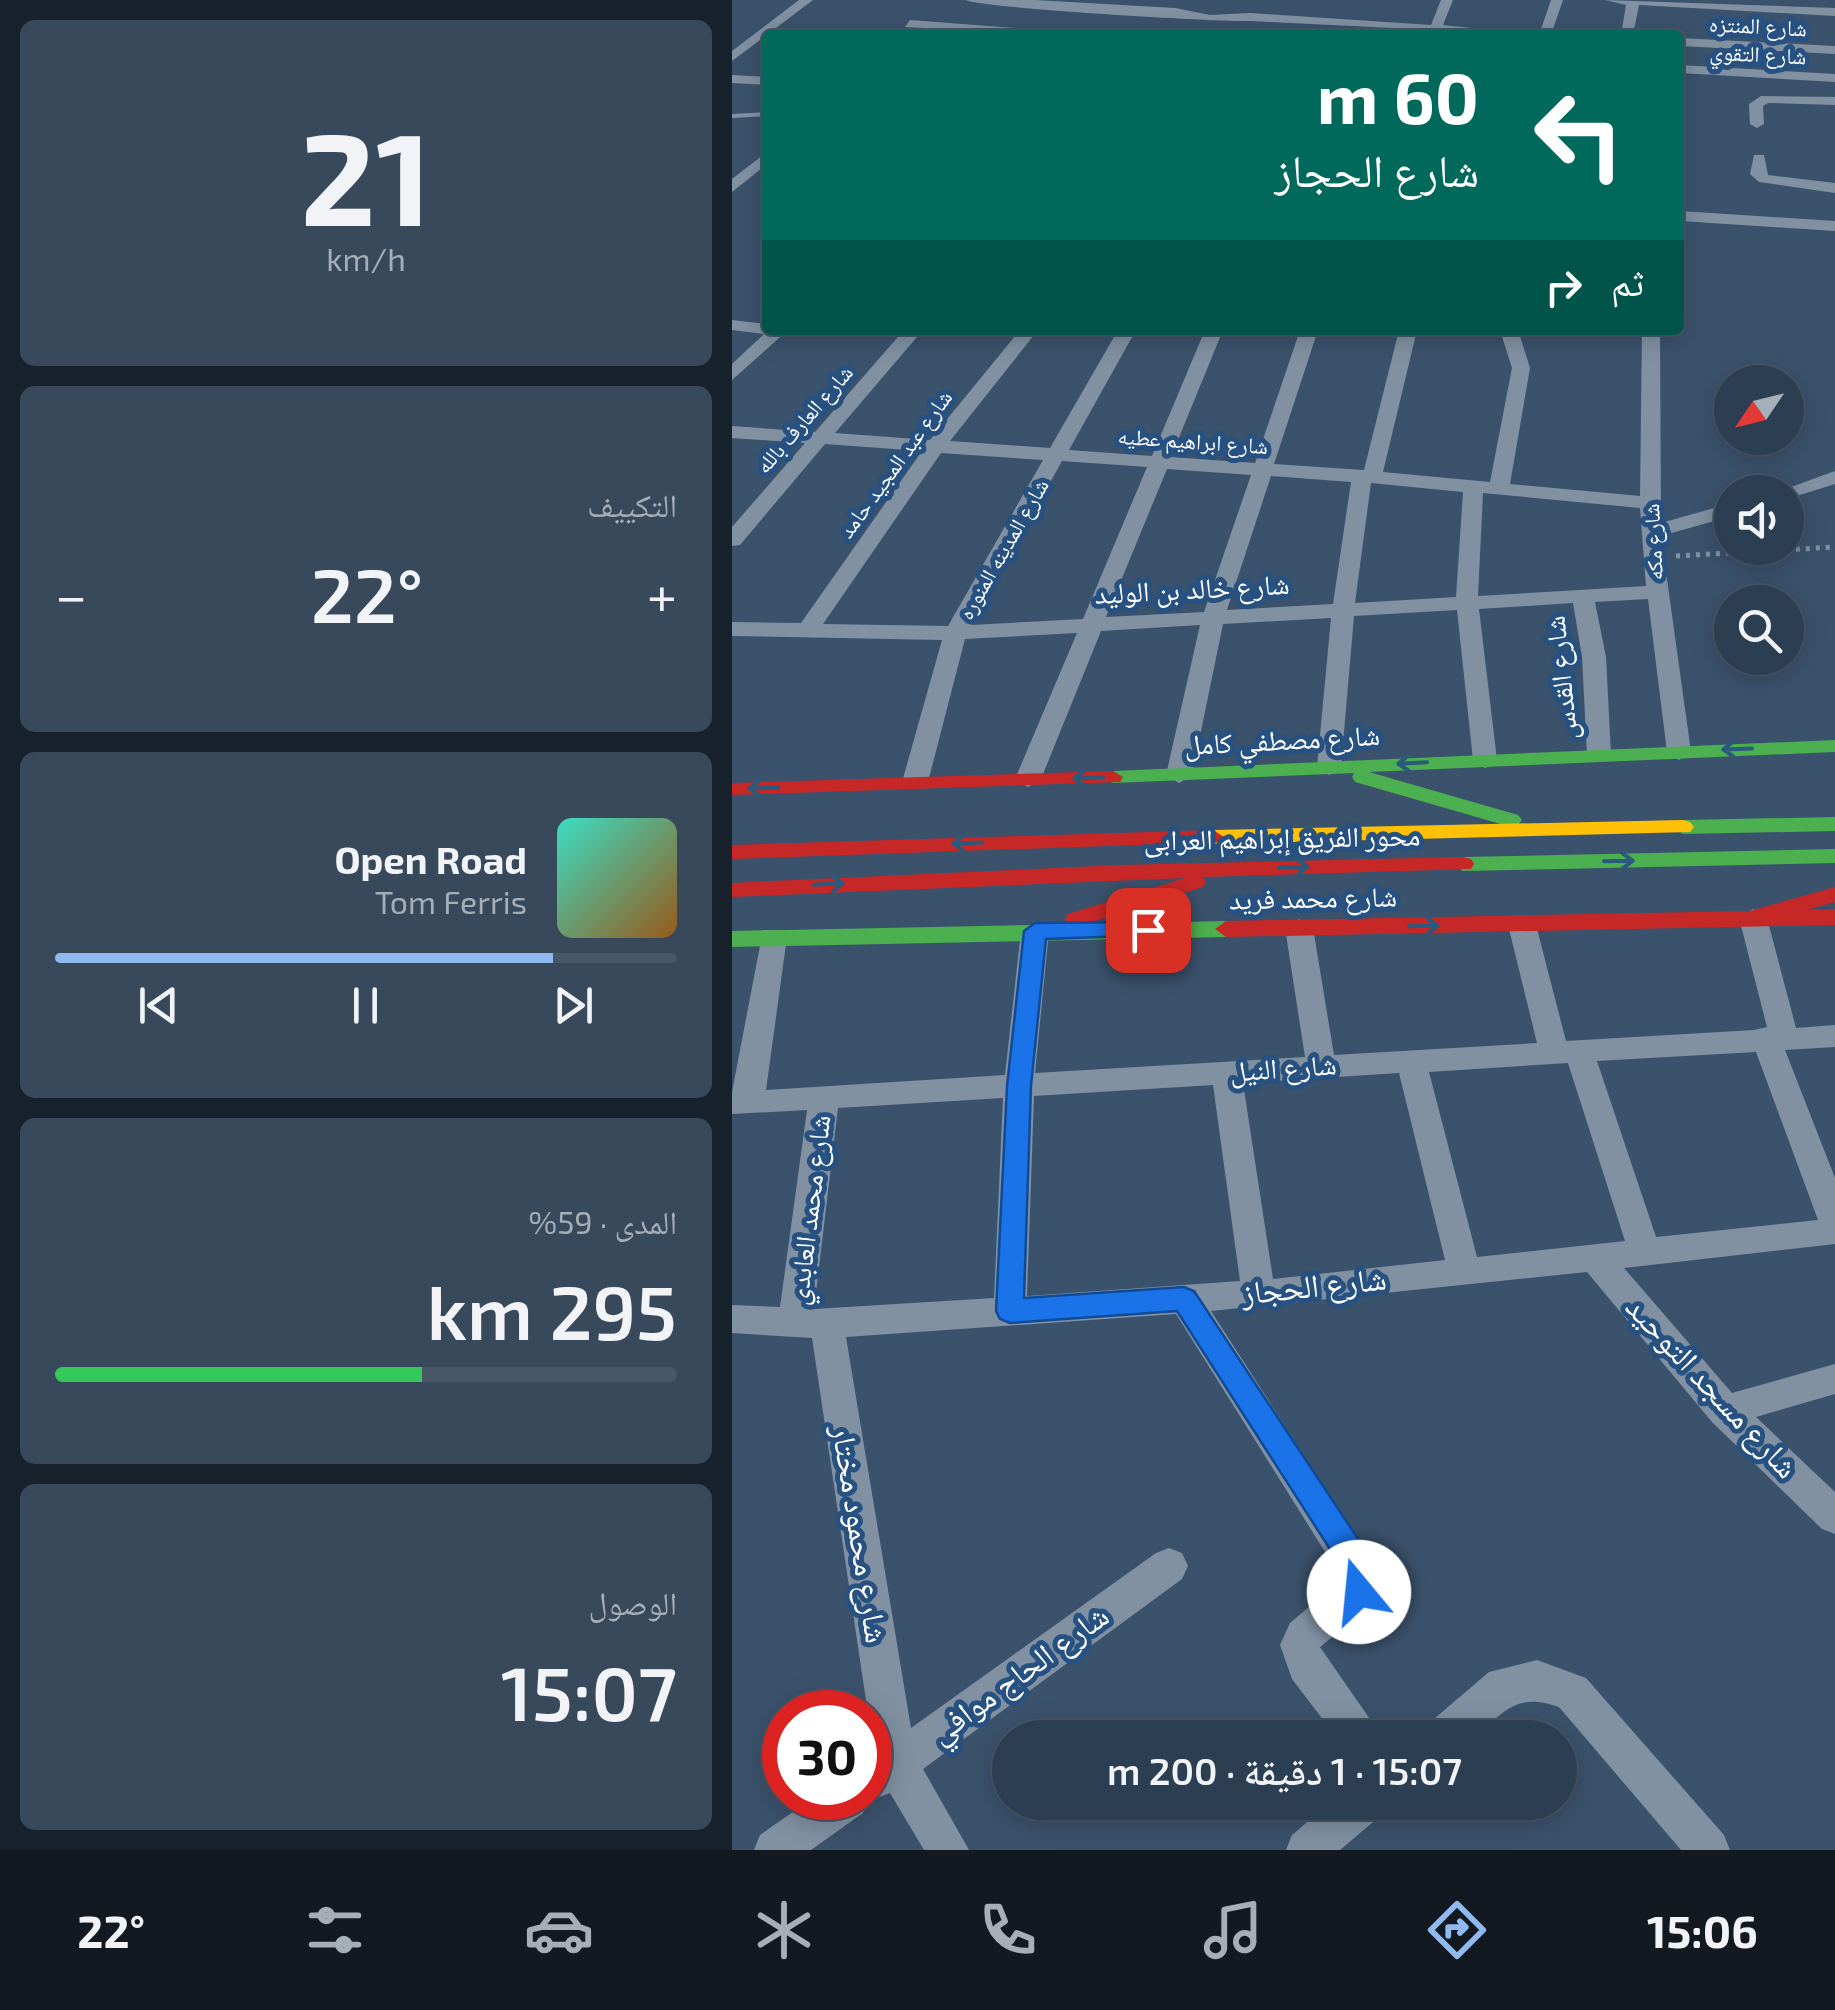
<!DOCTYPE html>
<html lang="ar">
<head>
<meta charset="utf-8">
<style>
  body { margin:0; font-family:"Exo 2","Noto Naskh Arabic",sans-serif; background:#38495b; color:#f1f3f6; direction:rtl; height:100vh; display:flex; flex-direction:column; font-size:38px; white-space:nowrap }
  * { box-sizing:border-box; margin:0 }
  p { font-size:32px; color:#a6aeb7 }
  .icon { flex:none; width:55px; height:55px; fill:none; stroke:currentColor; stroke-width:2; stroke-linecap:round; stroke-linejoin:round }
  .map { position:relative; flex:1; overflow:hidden; direction:ltr }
  .side { display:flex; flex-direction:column; gap:20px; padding:20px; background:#18222d; width:732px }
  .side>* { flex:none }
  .guide { position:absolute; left:30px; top:30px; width:922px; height:305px; border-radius:10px; box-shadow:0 5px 25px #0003,0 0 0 2px #485768; direction:rtl; background:#00695c; color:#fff; overflow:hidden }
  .needle { width:65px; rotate:235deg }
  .controls { position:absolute; left:982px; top:365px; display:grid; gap:20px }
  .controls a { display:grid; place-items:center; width:90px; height:90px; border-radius:50%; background:#2c3e51; box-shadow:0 5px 25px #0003,0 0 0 2px #485768; font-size:50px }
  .speed { position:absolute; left:30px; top:1690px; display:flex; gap:20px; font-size:50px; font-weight:700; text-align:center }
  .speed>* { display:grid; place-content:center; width:130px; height:130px; border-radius:50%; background:#2c3e51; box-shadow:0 5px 25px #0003,0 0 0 2px #485768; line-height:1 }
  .speed .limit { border:15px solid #d22; background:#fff; color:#111 }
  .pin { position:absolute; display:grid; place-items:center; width:85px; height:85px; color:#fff; margin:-42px; border-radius:20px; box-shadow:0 5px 15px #0006 }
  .me { position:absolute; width:110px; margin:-55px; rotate:343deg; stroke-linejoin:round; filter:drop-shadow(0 0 8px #0008) }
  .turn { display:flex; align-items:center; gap:35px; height:210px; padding:0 40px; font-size:45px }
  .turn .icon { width:130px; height:130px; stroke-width:2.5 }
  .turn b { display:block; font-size:70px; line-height:85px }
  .then { display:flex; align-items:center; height:95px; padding:0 40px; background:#0003; gap:20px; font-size:38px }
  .big { font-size:75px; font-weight:600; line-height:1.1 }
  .side .widget { flex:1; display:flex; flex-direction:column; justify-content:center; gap:15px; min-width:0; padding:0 35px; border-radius:15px; background:#38495b }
  .side .dial { align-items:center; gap:0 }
  .dial b { font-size:130px; line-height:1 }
  .song { display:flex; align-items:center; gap:30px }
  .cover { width:120px; height:120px; border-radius:15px; background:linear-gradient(135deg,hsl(170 70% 55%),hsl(30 70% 35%)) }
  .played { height:10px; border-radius:5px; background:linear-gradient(90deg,#90b9f0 80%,#485768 80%) }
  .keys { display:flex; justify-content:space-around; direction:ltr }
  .heat { display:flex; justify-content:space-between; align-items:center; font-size:55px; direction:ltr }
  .charge { height:15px; border-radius:8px; background:linear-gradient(90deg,#34c759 59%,#485768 0) }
  .trip { position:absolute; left:260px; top:1720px; width:585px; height:100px; border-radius:50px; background:#2c3e51; box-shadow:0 5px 25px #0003,0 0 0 2px #485768; font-weight:600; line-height:100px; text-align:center; direction:rtl }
  .menu { display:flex; height:160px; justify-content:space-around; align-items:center; background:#121920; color:#a6aeb7 }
  .menu .icon { width:70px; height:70px }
  .menu .on { color:#90b9f0 }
  .menu b { font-size:45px; color:#f1f3f6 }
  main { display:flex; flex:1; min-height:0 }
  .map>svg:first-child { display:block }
</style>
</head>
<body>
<main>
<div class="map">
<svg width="1103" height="1850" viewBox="0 0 1103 1850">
  <rect width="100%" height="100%" fill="#3b526c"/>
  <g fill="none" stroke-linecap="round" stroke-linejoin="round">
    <!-- path -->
    <polyline stroke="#8191a2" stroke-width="5" stroke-dasharray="4 6" stroke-linecap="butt" points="944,556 1103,547"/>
    <!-- lane -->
    <polygon fill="#8191a2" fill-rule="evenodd" points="35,112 35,116 0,118 0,114"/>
    <!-- street -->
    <g fill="#8191a2" fill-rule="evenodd">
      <polygon points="67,0 81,0 0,61 0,51"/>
      <path d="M234,0H303L443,8L478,15L518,13L699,25L709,0H721L711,25L806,35L518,21C488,22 248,8 234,0Z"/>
      <polygon points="819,0 831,0 819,35 807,35"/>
      <polygon points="873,0 1103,8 1103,16 907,5 901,35 889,35 894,5"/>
      <polygon points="178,20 321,31 327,35 173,27"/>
      <polygon points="948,38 1103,46 1103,54 948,46"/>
      <polygon points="948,65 1103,74 1103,82 948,73"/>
      <polygon points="0,75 35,77 35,85 0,83"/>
      <polygon points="1029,96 1103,97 1103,105 1036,103 1031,106 1032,124 1025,128 1018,124 1017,104"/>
      <polygon points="35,152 35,164 0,192 0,179"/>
      <polygon points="1022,155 1032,155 1036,175 1103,183 1103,193 1027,182 1018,174"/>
      <polygon points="948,211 1103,221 1103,231 948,221"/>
      <polygon points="0,320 35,324 35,330 56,330 0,380 0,364 32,334 0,330"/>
      <path d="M172,330H191L103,433L198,440L288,330H306L218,441L318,448L386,330H404L337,450L420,456L473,330H491L439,457L523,463L568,330H586L542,464L632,470L667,330H685L651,472L758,482L780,368L768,330H786L798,368L778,484L908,496L910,330H928L929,523L1000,503V516L929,536L959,752L947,760L935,752L916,599L863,602L874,657L879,755L876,760H858L855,755L850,657L841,603L747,609L765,760L762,765L753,768L741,760L725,610L622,616L609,767L597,775L585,767L599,618L491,624L460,775L447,783L434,775L468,625L369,631L309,779L296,787L283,779L345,633L233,639L196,782L192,788H174L170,782L210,640L0,636V622L69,623L190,451L93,444L8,545L0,546V527L73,443L0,438V426L83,432ZM209,453L311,460L216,626L91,624ZM330,461L415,467L351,619L239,625ZM435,469L519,475L472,612L374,617ZM539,476L619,482L601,604L495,610ZM639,483L731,492L724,597L623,603ZM751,493L908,508L914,586L746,596Z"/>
      <polygon points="1103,471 1103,484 1055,499 1055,492 1045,492"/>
      <path d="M1021,909L1035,918L1064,1028L1103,1025V1047L1053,1050L1103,1178V1244L892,1268L1000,1393L1103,1364V1394L1024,1417L1103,1492V1534L1090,1529L980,1422L855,1272L479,1311L649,1576L641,1604L588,1647L651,1738H605L560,1679L548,1645L558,1623L610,1579L444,1314L114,1337L179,1728L424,1553L437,1548L450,1553L456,1566L450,1579L191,1769L237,1850H192L158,1793L135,1802L131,1813L79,1850H22L28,1835L81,1798H138V1757L142,1754L80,1338L0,1333V1305L48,1307L75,1110L0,1114V1092L31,930H51L55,937L34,1090L273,1075L289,931L303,922L317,931L303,1073L573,1057L553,928L567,919L581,928L602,1055L805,1043L776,925L790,916L804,925L834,1041L1022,1030L1035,1027L1007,918ZM1024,1052L1086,1220L924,1237L865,1061ZM836,1063L893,1241L745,1257L697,1072ZM667,1073L713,1260L541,1279L511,1083ZM481,1085L508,1281L295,1296L302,1096ZM271,1098L262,1298L82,1309L106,1108Z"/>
      <path d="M805,1660L854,1678L992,1835L998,1850H949L827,1707C784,1692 773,1711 742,1738H690L696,1724L757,1672Z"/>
      <polygon points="599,1802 653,1802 647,1817 608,1850 554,1850 560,1835"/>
    </g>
    <!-- fast -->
    <g fill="#4caf50" fill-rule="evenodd">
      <polygon points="1103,740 1103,752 637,772 786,815 790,820 786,825 779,827 623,782 620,777 622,773 381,783 371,777 381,771"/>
      <polygon points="1103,817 1103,831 951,834 940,827 951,820"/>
      <polygon points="1103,849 1103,863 731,871 720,864 731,857"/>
      <polygon points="494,921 505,929 494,937 0,947 0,931"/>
    </g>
    <!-- slow -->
    <polygon fill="#ffc107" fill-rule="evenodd" points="951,820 958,822 962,827 958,832 481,844 470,837 481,830"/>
    <!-- jam -->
    <g fill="#c62828" fill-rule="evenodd">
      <polygon points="381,771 391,777 388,782 0,795 0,783"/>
      <polygon points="481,830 492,837 489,842 0,859 0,845"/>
      <polygon points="731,857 739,859 742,864 739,869 471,877 474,882 471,887 344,927 336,924 333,919 336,914 453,878 0,897 0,883 387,865"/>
      <polygon points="1103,887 1103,902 1074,910 1103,909 1103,925 494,937 483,929 494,921 1018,911"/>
    </g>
  </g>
  <!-- one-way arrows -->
  <defs><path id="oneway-shaft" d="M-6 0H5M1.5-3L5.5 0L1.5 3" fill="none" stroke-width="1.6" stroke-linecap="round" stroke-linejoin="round" transform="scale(2.5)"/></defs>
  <g stroke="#2a5a7c">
    <use href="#oneway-shaft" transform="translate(1005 749) rotate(178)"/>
    <use href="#oneway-shaft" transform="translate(680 763) rotate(177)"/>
    <use href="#oneway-shaft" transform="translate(356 778) rotate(178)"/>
    <use href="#oneway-shaft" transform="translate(31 788) rotate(178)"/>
    <use href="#oneway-shaft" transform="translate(235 843) rotate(178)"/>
    <use href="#oneway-shaft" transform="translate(887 861) rotate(-1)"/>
    <use href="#oneway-shaft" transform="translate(562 867) rotate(-1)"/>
    <use href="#oneway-shaft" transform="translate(97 884) rotate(-3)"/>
    <use href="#oneway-shaft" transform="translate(692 926) rotate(-1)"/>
  </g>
  <!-- route -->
  <polygon fill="#1a73e8" stroke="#114b97" stroke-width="2.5" points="416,922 427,930 424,935 314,939 299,1086 292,1298 452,1287 462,1291 634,1551 646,1576 638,1602 627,1607 616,1602 612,1571 445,1311 278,1323 268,1319 264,1311 275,1086 292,931 303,923"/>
  <g text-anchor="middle" stroke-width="10" stroke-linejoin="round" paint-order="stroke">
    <!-- far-street labels -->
    <g font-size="22" fill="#fff" stroke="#265181">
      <text transform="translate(1026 26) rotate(3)" y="8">شارع المنتزه</text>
      <text transform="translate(1026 54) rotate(3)" y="8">شارع التقوي</text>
      <text transform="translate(72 419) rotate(-49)" y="8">شارع العارف بالله</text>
      <text transform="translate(461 441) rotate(4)" y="8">شارع ابراهيم عطيه</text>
      <text transform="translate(163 464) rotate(-54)" y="8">شارع عبد المجيد حامد</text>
      <text transform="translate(921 542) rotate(-93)" y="8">شارع مكه</text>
      <text transform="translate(271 549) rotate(-60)" y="8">شارع المدينه المنوره</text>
    </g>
    <!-- street labels -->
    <g font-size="28" fill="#fff" stroke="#265181">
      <text transform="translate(460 589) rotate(-3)" y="10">شارع خالد بن الوليد</text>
      <text transform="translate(829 678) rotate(-96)" y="10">شارع القدس</text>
      <text transform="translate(550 740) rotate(-3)" y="10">شارع مصطفي كامل</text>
      <text transform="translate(550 838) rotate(-1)" y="10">محور الفريق إبراهيم العرابى</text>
      <text transform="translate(581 898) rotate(-1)" y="10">شارع محمد فريد</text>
      <text transform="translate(551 1068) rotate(-4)" y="10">شارع النيل</text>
      <text transform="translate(77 1210) rotate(-83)" y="10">شارع محمد العابدي</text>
    </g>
    <!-- near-street labels -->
    <g font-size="32" fill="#fff" stroke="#265181">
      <text transform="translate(582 1286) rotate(-6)" y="11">شارع الحجاز</text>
      <text transform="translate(980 1387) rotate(47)" y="11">شارع مسجد التوحيد</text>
      <text transform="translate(128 1534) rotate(81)" y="11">شارع محمود مختار</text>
      <text transform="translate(287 1674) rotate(-36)" y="11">شارع الحاج موافي</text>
    </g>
  </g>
</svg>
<div class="controls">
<a><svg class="needle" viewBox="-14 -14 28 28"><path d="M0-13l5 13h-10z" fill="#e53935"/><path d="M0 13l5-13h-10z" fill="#a6aeb7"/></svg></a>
<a><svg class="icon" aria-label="sound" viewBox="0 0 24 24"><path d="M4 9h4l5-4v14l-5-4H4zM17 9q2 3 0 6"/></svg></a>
<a><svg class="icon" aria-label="search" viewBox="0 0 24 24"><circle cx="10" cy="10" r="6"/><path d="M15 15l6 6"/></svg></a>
</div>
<div class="speed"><div class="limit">30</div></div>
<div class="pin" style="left:416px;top:930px;background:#d93025"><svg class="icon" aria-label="arrive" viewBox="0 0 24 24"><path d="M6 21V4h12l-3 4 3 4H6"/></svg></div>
<svg class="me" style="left:627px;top:1592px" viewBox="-20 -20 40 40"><circle r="19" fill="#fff"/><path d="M0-13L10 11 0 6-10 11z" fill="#1a73e8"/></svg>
<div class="trip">15:07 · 1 دقيقة · 200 m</div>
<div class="guide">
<div class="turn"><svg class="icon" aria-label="left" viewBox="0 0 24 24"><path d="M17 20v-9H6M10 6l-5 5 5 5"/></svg><div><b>60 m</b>شارع الحجاز</div></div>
<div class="then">ثم<svg class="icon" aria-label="right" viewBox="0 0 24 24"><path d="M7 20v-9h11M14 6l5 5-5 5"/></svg></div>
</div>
</div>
<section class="side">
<div class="widget dial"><b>21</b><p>km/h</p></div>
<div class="widget"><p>التكييف</p>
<div class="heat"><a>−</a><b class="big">22°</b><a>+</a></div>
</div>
<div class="widget">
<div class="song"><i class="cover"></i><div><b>Open Road</b><p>Tom Ferris</p></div></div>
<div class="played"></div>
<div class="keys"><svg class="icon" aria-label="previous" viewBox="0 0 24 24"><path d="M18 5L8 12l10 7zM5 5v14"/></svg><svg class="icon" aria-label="pause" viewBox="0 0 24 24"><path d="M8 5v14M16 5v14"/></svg><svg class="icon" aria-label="next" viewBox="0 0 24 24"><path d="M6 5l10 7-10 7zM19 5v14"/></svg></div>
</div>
<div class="widget"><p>المدى · 59%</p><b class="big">295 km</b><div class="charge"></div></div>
<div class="widget"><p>الوصول</p><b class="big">15:07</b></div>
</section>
</main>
<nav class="menu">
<b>15:06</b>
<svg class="icon on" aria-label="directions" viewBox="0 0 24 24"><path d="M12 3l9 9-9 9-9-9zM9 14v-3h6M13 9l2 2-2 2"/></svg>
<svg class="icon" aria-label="music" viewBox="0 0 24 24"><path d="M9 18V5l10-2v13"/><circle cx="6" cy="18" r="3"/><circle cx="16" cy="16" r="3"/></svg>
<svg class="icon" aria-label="phone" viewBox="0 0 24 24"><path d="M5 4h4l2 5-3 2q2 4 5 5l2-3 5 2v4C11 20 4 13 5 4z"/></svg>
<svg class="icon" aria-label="climate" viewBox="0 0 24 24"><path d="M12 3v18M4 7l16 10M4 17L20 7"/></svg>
<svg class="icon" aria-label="car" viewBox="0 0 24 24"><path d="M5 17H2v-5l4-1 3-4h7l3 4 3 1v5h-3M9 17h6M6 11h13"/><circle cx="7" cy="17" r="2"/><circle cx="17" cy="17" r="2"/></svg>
<svg class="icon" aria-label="filters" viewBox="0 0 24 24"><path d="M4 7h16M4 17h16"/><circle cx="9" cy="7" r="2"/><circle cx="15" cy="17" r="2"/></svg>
<b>22°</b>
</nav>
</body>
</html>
